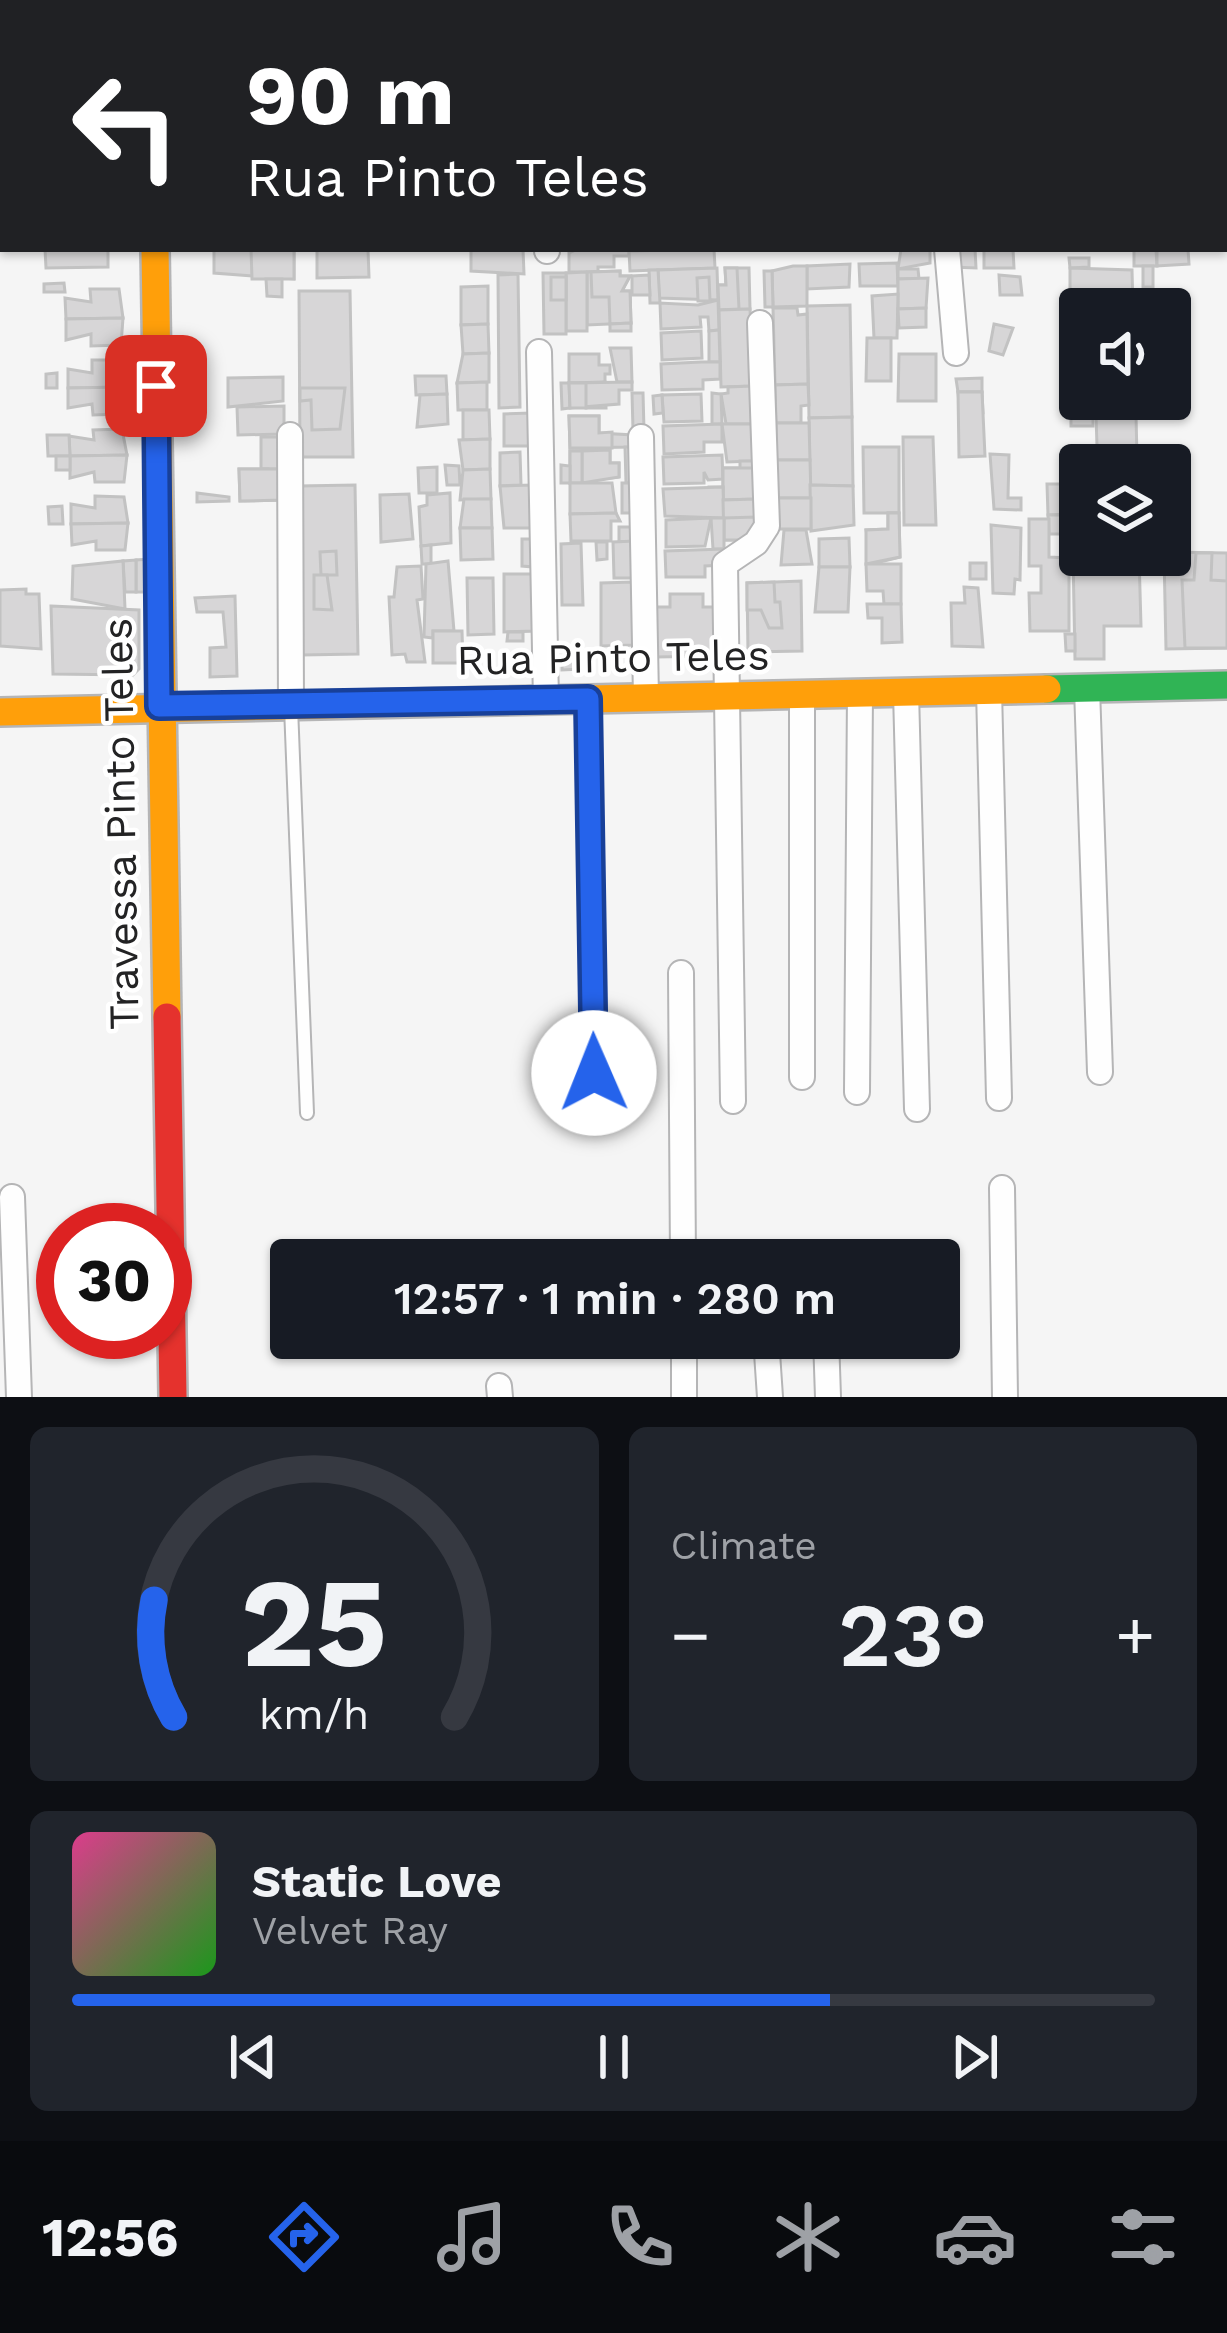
<!DOCTYPE html>
<html lang="en">
<head>
<meta charset="utf-8">
<style>
  body { margin:0; font-family:"Work Sans",sans-serif; background:#20242c; color:#f1f3f6; height:100vh; display:flex; flex-direction:column; font-size:45px; white-space:nowrap }
  * { box-sizing:border-box; margin:0 }
  p { font-size:39px; color:#9ea1a6 }
  .icon { flex:none; width:66px; height:66px; fill:none; stroke:currentColor; stroke-width:2; stroke-linecap:round; stroke-linejoin:round }
  .map { position:relative; height:1397px; overflow:hidden }
  .panel { display:flex; flex-direction:column; gap:30px; padding:30px; background:#0d0f14; flex:1 }
  .panel>* { flex:none }
  .banner { position:absolute; left:0px; top:0px; width:1227px; height:252px; box-shadow:0 3px 9px #0004; background:#202124; color:#fff; overflow:hidden }
  .controls { position:absolute; left:1059px; top:288px; display:grid; gap:24px }
  .controls a { display:grid; place-items:center; width:132px; height:132px; border-radius:12px; background:#171b24; box-shadow:0 3px 9px #0004; font-size:60px }
  .speed { position:absolute; left:36px; top:1203px; display:flex; gap:24px; font-size:60px; font-weight:700; text-align:center }
  .speed>* { display:grid; place-content:center; width:156px; height:156px; border-radius:50%; background:#171b24; box-shadow:0 3px 9px #0004; line-height:1 }
  .speed .limit { border:18px solid #d22; background:#fff; color:#111 }
  .pin { position:absolute; display:grid; place-items:center; width:102px; height:102px; color:#fff; margin:-51px; border-radius:24px; box-shadow:0 6px 18px #0006 }
  .me { position:absolute; width:132px; margin:-66px; rotate:359deg; stroke-linejoin:round; filter:drop-shadow(0 0 9px #0008) }
  .turn { display:flex; align-items:center; gap:42px; height:252px; padding:0 48px; font-size:54px }
  .turn .icon { width:156px; height:156px; stroke-width:2.5 }
  .turn b { display:block; font-size:84px; line-height:102px }
  .big { font-size:90px; font-weight:600; line-height:1.1 }
  .panel .tile { flex:1; display:flex; flex-direction:column; justify-content:center; gap:18px; min-width:0; padding:0 42px; border-radius:18px; background:#20242c }
  .panel .dial { align-items:center; gap:0 }
  .dial svg { height:312px; overflow:visible; fill:none; stroke:#363941; stroke-width:7; stroke-linecap:round; text-anchor:middle }
  .dial text { fill:#f1f3f6; stroke:none }
  .song { display:flex; align-items:center; gap:36px }
  .cover { width:144px; height:144px; border-radius:18px; background:linear-gradient(135deg,hsl(330 70% 55%),hsl(120 70% 35%)) }
  .played { height:12px; border-radius:6px; background:linear-gradient(90deg,#2563eb 70%,#363941 70%) }
  .keys { display:flex; justify-content:space-around; direction:ltr }
  .heat { display:flex; justify-content:space-between; align-items:center; font-size:66px; direction:ltr }
  .panel .tiles { flex:1; display:grid; gap:30px; grid-template-columns:1fr 1fr }
  .tile:last-child { grid-column:span 2 }
  .trip { position:absolute; left:270px; top:1239px; width:690px; height:120px; border-radius:12px; background:#171b24; box-shadow:0 3px 9px #0004; font-weight:600; line-height:120px; text-align:center }
  .dock { display:flex; height:192px; justify-content:space-around; align-items:center; background:#090b0e; color:#9ea1a6 }
  .dock .icon { width:84px; height:84px }
  .dock .on { color:#2563eb }
  .dock b { font-size:54px; color:#f1f3f6 }
  .map>svg:first-child { display:block }
</style>
</head>
<body>
<div class="map">
<svg width="1227" height="1397" viewBox="0 0 1227 1397">
  <rect width="100%" height="100%" fill="#f5f5f5"/>
  <!-- building -->
  <g fill="#d7d6d7" stroke="#c2c2c2" stroke-width="3">
    <polygon points="0,0 108,3 3,3 0,128"/>
    <rect x="202" y="0" width="54" height="3"/>
    <rect x="468" y="0" width="53" height="3"/>
    <rect x="560" y="0" width="53" height="3"/>
    <polygon points="633,0 688,0 688,3 634,3"/>
    <polygon points="1189,0 1227,0 1227,29 1224,3"/>
    <polygon points="45,249 108,249 108,267 46,268"/>
    <polygon points="214,249 294,249 294,279 214,273"/>
    <polygon points="251,249 294,249 294,279 252,279"/>
    <polygon points="317,249 368,249 369,277 317,278"/>
    <polygon points="471,249 523,249 524,274 471,271"/>
    <polygon points="578,249 629,249 629,256 614,256 614,267 598,267 598,272 569,272 569,253"/>
    <polygon points="714,249 715,268 630,271 629,251"/>
    <polygon points="901,249 930,249 930,263 898,269"/>
    <polygon points="951,249 975,249 976,268 952,267"/>
    <polygon points="984,249 1013,249 1014,268 984,268"/>
    <polygon points="1134,249 1156,249 1157,266 1134,266"/>
    <polygon points="1157,249 1188,249 1189,264 1157,266"/>
    <polygon points="1069,258 1089,258 1089,267 1070,268"/>
    <polygon points="897,263 898,286 860,286 859,264"/>
    <polygon points="850,264 849,287 807,289 807,266"/>
    <polygon points="793,266 807,266 807,306 773,307 772,271"/>
    <rect x="1143" y="266" width="10" height="21"/>
    <polygon points="717,268 718,300 659,298 658,270"/>
    <polygon points="725,268 749,268 750,309 719,310 718,285 726,285"/>
    <polygon points="725,268 737,268 739,309 719,310 718,285 726,285"/>
    <polygon points="1070,268 1132,270 1133,309 1080,309 1080,315 1070,315"/>
    <polygon points="898,269 918,269 919,279 898,279"/>
    <polygon points="649,270 658,270 660,303 650,303"/>
    <polygon points="620,271 620,276 630,276 622,291 630,291 631,323 587,325 587,272"/>
    <polygon points="620,271 620,276 630,276 622,291 630,291 631,323 610,324 609,297 592,297 591,272"/>
    <polygon points="764,271 772,271 773,307 765,307"/>
    <polygon points="587,272 587,331 566,331 566,273"/>
    <polygon points="543,273 566,273 566,334 544,334"/>
    <polygon points="518,274 520,407 499,408 498,275"/>
    <polygon points="649,275 650,295 632,295 632,276"/>
    <polygon points="999,275 1020,277 1022,295 1000,295"/>
    <rect x="551" y="277" width="15" height="23"/>
    <polygon points="709,277 710,301 698,301 697,278"/>
    <polygon points="928,278 926,308 898,309 898,279"/>
    <polygon points="266,279 282,279 282,297 267,296"/>
    <polygon points="64,283 65,292 44,292 44,284"/>
    <polygon points="488,286 488,324 461,325 461,287"/>
    <polygon points="90,289 119,289 123,318 66,319 65,298 91,302"/>
    <polygon points="299,291 350,291 353,457 300,457"/>
    <polygon points="898,294 897,338 874,338 872,296"/>
    <polygon points="718,300 719,330 709,331 708,317 700,317 701,327 661,329 660,303 698,305"/>
    <polygon points="850,305 852,417 809,418 807,306"/>
    <polygon points="773,308 797,308 798,315 807,314 808,384 775,385"/>
    <polygon points="926,308 926,327 899,328 898,309"/>
    <polygon points="750,309 753,386 721,387 719,310"/>
    <polygon points="123,318 121,345 91,346 91,334 66,340 66,319"/>
    <polygon points="631,323 631,331 610,331 610,324"/>
    <polygon points="488,324 489,353 463,354 461,325"/>
    <polygon points="994,324 1013,328 1003,355 989,351"/>
    <polygon points="1076,328 1080,328 1080,362 1075,362"/>
    <polygon points="719,330 720,362 709,362 709,331"/>
    <polygon points="701,331 702,358 662,360 661,333"/>
    <polygon points="867,338 891,338 891,381 866,381"/>
    <polygon points="610,348 631,348 632,382 617,382"/>
    <polygon points="489,353 489,382 457,383 463,354"/>
    <polygon points="569,354 599,354 599,365 610,365 610,374 605,374 605,382 569,383"/>
    <polygon points="899,354 936,354 936,401 898,401"/>
    <polygon points="92,360 121,360 125,387 68,388 68,369 92,373"/>
    <polygon points="701,362 720,362 720,379 703,380 703,389 662,390 661,364"/>
    <polygon points="1080,362 1080,399 1097,399 1097,406 1079,405"/>
    <polygon points="1080,362 1080,399 1127,399 1127,406 1079,405"/>
    <polygon points="57,373 57,388 46,388 46,374"/>
    <polygon points="415,376 446,376 447,394 416,395"/>
    <polygon points="283,377 283,401 228,407 228,378"/>
    <polygon points="982,378 982,392 958,392 956,379"/>
    <polygon points="487,382 487,410 458,410 457,383"/>
    <polygon points="605,382 606,408 586,408 586,383"/>
    <polygon points="632,382 632,390 619,390 619,404 570,408 569,383"/>
    <polygon points="561,383 569,383 570,408 562,409"/>
    <polygon points="569,383 586,383 586,408 570,408"/>
    <polygon points="808,384 809,405 801,406 801,423 776,423 775,385"/>
    <polygon points="753,386 754,424 726,424 721,394 728,393 728,387"/>
    <polygon points="125,387 122,414 93,415 92,404 68,408 68,388"/>
    <polygon points="300,388 345,388 340,429 312,430 311,400 300,401"/>
    <polygon points="958,392 982,392 983,413 960,415"/>
    <polygon points="958,392 982,392 985,456 959,457"/>
    <polygon points="632,393 643,393 644,430 633,430"/>
    <polygon points="712,393 721,394 722,424 712,424"/>
    <polygon points="447,394 448,424 417,427 420,395"/>
    <polygon points="701,394 702,421 664,422 662,395"/>
    <polygon points="662,395 663,413 654,414 653,396"/>
    <polygon points="284,406 284,434 238,435 237,407"/>
    <polygon points="463,410 489,410 490,439 463,440"/>
    <rect x="1071" y="412" width="22" height="14"/>
    <polygon points="531,413 532,446 504,446 504,414"/>
    <polygon points="1096,415 1136,415 1137,458 1110,458 1109,446 1097,446"/>
    <polygon points="569,416 599,416 599,433 633,435 633,447 570,448"/>
    <polygon points="569,416 599,416 599,433 612,432 612,448 570,448"/>
    <polygon points="852,417 853,486 810,485 809,418"/>
    <polygon points="776,423 809,423 810,460 776,460"/>
    <polygon points="722,424 722,442 704,442 704,452 664,454 663,426"/>
    <polygon points="722,424 754,424 754,461 727,462"/>
    <polygon points="122,429 127,455 70,456 69,436 94,440 93,430"/>
    <polygon points="47,435 69,435 70,456 48,456"/>
    <rect x="261" y="437" width="23" height="32"/>
    <polygon points="903,437 933,437 936,525 904,525"/>
    <polygon points="490,439 490,469 463,470 459,440"/>
    <polygon points="625,447 633,447 634,483 626,483"/>
    <polygon points="863,447 899,447 899,513 864,513"/>
    <polygon points="610,450 610,463 619,463 619,477 570,483 570,451"/>
    <polygon points="610,450 610,463 619,463 619,477 582,483 582,451"/>
    <rect x="570" y="451" width="12" height="32"/>
    <polygon points="520,452 521,485 500,486 500,453"/>
    <polygon points="990,454 1009,455 1008,498 1021,498 1021,510 994,509"/>
    <polygon points="127,455 124,482 95,482 94,472 70,478 70,456"/>
    <polygon points="722,455 723,479 708,480 704,472 704,483 664,484 663,457"/>
    <rect x="56" y="456" width="14" height="14"/>
    <rect x="1091" y="458" width="46" height="7"/>
    <polygon points="775,460 810,460 811,498 775,498"/>
    <polygon points="740,461 754,461 756,499 723,500 723,468 740,468"/>
    <polygon points="445,465 459,466 460,485 447,485"/>
    <polygon points="561,465 570,466 570,483 561,483"/>
    <polygon points="437,467 437,493 419,493 418,468"/>
    <polygon points="723,468 755,468 756,499 723,500"/>
    <polygon points="239,469 268,469 269,488 284,488 284,500 240,501"/>
    <polygon points="239,469 284,469 284,500 240,501"/>
    <polygon points="490,469 491,499 460,500 463,470"/>
    <polygon points="570,483 612,483 616,513 570,514"/>
    <polygon points="622,483 634,483 635,513 622,513"/>
    <polygon points="1047,484 1068,484 1068,514 1048,515"/>
    <polygon points="355,485 358,654 302,655 299,486"/>
    <polygon points="532,485 533,528 504,528 500,486"/>
    <polygon points="810,485 853,486 854,525 811,531"/>
    <rect x="709" y="487" width="14" height="15"/>
    <polygon points="723,487 724,518 665,516 663,489"/>
    <polygon points="197,493 229,497 229,501 197,502"/>
    <polygon points="450,493 451,543 421,546 419,507 427,505 427,495"/>
    <polygon points="409,494 413,539 381,542 380,495"/>
    <polygon points="95,496 124,497 128,523 71,524 71,504 95,508"/>
    <polygon points="778,498 811,498 811,529 779,529"/>
    <polygon points="464,499 491,499 492,528 460,528"/>
    <polygon points="756,499 757,540 724,540 723,500"/>
    <polygon points="62,506 63,524 49,524 48,507"/>
    <polygon points="616,513 620,521 611,521 611,541 571,541 570,514"/>
    <polygon points="888,513 899,513 900,557 872,564 866,530 888,529"/>
    <polygon points="888,513 899,513 900,557 866,564 866,530 888,529"/>
    <polygon points="1048,515 1072,515 1073,534 1049,534"/>
    <polygon points="756,517 757,540 724,540 724,518"/>
    <polygon points="711,518 724,518 724,549 713,549"/>
    <polygon points="711,518 705,546 666,547 666,520"/>
    <polygon points="1029,519 1049,519 1049,557 1069,558 1069,631 1030,631 1029,593 1041,593 1041,566 1029,566"/>
    <polygon points="128,523 125,550 96,550 96,541 72,545 71,524"/>
    <polygon points="991,525 1021,528 1020,580 1015,579 1014,594 993,593"/>
    <polygon points="619,527 635,527 635,541 619,542"/>
    <polygon points="460,528 492,528 493,559 461,560"/>
    <polygon points="784,530 806,530 812,564 781,565"/>
    <polygon points="1170,533 1177,533 1178,553 1170,552"/>
    <polygon points="849,538 850,567 819,567 819,539"/>
    <polygon points="522,539 533,539 534,567 522,566"/>
    <polygon points="635,541 636,578 614,578 613,542"/>
    <polygon points="596,542 607,542 607,559 597,560"/>
    <polygon points="581,543 583,605 562,605 561,544"/>
    <polygon points="431,545 431,564 422,564 421,546"/>
    <polygon points="724,549 725,565 705,566 705,577 666,577 665,551"/>
    <polygon points="336,551 337,575 321,575 320,552"/>
    <polygon points="1170,552 1227,553 1227,648 1166,649 1164,555"/>
    <polygon points="1196,553 1212,553 1211,580 1227,581 1227,648 1185,648 1182,580 1194,580"/>
    <polygon points="1073,556 1139,556 1141,626 1104,626 1104,659 1075,659"/>
    <polygon points="150,559 151,592 136,592 136,560"/>
    <polygon points="136,560 136,592 125,592 123,561"/>
    <polygon points="123,561 125,609 72,599 73,566"/>
    <polygon points="448,561 454,631 433,631 433,638 424,637 426,564"/>
    <rect x="970" y="563" width="16" height="16"/>
    <polygon points="866,564 901,564 901,604 884,604 883,591 867,591"/>
    <polygon points="421,566 423,599 417,600 425,662 407,662 405,654 392,655 389,597 394,597 397,567"/>
    <polygon points="819,567 850,567 848,612 815,612"/>
    <polygon points="504,574 534,574 536,631 504,632"/>
    <polygon points="314,575 327,575 332,610 314,609"/>
    <polygon points="467,578 493,578 494,634 468,635"/>
    <polygon points="801,581 802,651 748,652 747,583"/>
    <polygon points="633,582 635,645 601,646 601,583"/>
    <polygon points="774,582 775,602 780,602 782,628 769,628 761,610 747,610 747,583"/>
    <polygon points="964,587 978,588 983,647 952,646 951,603 965,603"/>
    <polygon points="26,589 26,594 39,594 41,649 0,646 0,590"/>
    <polygon points="670,594 703,594 703,607 721,607 722,656 655,657 654,607 670,607"/>
    <polygon points="235,596 237,676 210,677 210,648 226,647 223,612 197,612 195,598"/>
    <polygon points="867,604 901,604 902,642 882,643 882,618 868,618"/>
    <polygon points="51,606 139,610 139,669 133,675 53,674"/>
    <polygon points="433,631 462,631 463,663 433,663"/>
    <polygon points="508,632 523,632 523,641 507,641"/>
    <polygon points="1065,634 1075,634 1075,651 1066,651"/>
    <polygon points="562,658 581,658 581,669 562,670"/>
  </g>
  <g fill="none" stroke-linecap="round" stroke-linejoin="round">
    <defs>
      <polyline id="lane" points="291,707 307,1113"/>
      <g id="street">
        <polyline points="152,0 152,3"/>
        <polyline points="542,0 542,3"/>
        <polyline points="929,0 929,3"/>
        <polyline points="547,249 547,251"/>
        <polyline points="947,249 956,353"/>
        <polyline points="539,352 546,700"/>
        <polyline points="290,435 291,705"/>
        <polyline points="641,437 646,697"/>
        <polyline points="1087,688 1100,1072"/>
        <polyline points="989,690 999,1098"/>
        <polyline points="906,692 917,1109"/>
        <polyline points="802,695 802,1077"/>
        <polyline points="588,699 594,1073"/>
        <polyline points="681,973 683,1260"/>
        <polyline points="857,1092 860,693"/>
        <polyline points="733,1101 725,564 756,543 767,526 760,323"/>
        <polyline points="1002,1188 1005,1397"/>
        <polyline points="12,1197 19,1397"/>
        <polyline points="684,1338 684,1397"/>
        <polyline points="766,1338 770,1397"/>
        <polyline points="826,1338 828,1397"/>
        <polyline points="499,1386 500,1397"/>
      </g>
      <polyline id="fast" points="1047,689 1227,685"/>
      <g id="slow">
        <polyline points="155,249 167,1017"/>
        <polyline points="0,712 1047,689"/>
      </g>
      <polyline id="jam" points="167,1017 173,1397"/>
    </defs>
    <!-- lane casing -->
    <use href="#lane" stroke="#b5b5b6" stroke-width="16"/>
    <!-- street casing -->
    <use href="#street" stroke="#b5b5b6" stroke-width="28"/>
    <!-- fast casing -->
    <use href="#fast" stroke="#b5b5b6" stroke-width="32"/>
    <!-- slow casing -->
    <use href="#slow" stroke="#b5b5b6" stroke-width="32"/>
    <!-- jam casing -->
    <use href="#jam" stroke="#b5b5b6" stroke-width="32"/>
    <!-- lane -->
    <use href="#lane" stroke="#fefefe" stroke-width="12"/>
    <!-- street -->
    <use href="#street" stroke="#fefefe" stroke-width="24"/>
    <!-- fast -->
    <use href="#fast" stroke="#30b455" stroke-width="27"/>
    <!-- slow -->
    <use href="#slow" stroke="#ff9f0a" stroke-width="27"/>
    <!-- jam -->
    <use href="#jam" stroke="#e5322d" stroke-width="27"/>
  </g>
  <g fill="none" stroke-linecap="round" stroke-linejoin="round">
    <defs>
      <polyline id="route" points="156,386 159,706 588,699 594,1073"/>
    </defs>
    <!-- route casing -->
    <use href="#route" stroke="#184099" stroke-width="30"/>
    <!-- route -->
    <use href="#route" stroke="#2563eb" stroke-width="21"/>
  </g>
  <g text-anchor="middle" stroke-width="9" stroke-linejoin="round" paint-order="stroke">
    <!-- street labels -->
    <g font-size="42" fill="#232324" stroke="#fff">
      <text transform="translate(613 657) rotate(-1)" y="15">Rua Pinto Teles</text>
      <text transform="translate(120 824) rotate(-91)" y="15">Travessa Pinto Teles</text>
    </g>
  </g>
</svg>
<div class="controls">
<a><svg class="icon" aria-label="sound" viewBox="0 0 24 24"><path d="M4 9h4l5-4v14l-5-4H4zM17 9q2 3 0 6"/></svg></a>
<a><svg class="icon" aria-label="layers" viewBox="0 0 24 24"><path d="M12 4l9 5-9 5-9-5zM3 14l9 5 9-5"/></svg></a>
</div>
<div class="speed"><div class="limit">30</div></div>
<div class="pin" style="left:156px;top:386px;background:#d93025"><svg class="icon" aria-label="arrive" viewBox="0 0 24 24"><path d="M6 21V4h12l-3 4 3 4H6"/></svg></div>
<svg class="me" style="left:594px;top:1073px" viewBox="-20 -20 40 40"><circle r="19" fill="#fff"/><path d="M0-13L10 11 0 6-10 11z" fill="#2563eb"/></svg>
<div class="trip">12:57 · 1 min · 280 m</div>
<div class="banner">
<div class="turn"><svg class="icon" aria-label="left" viewBox="0 0 24 24"><path d="M17 20v-9H6M10 6l-5 5 5 5"/></svg><div><b>90 m</b>Rua Pinto Teles</div></div>
</div>
</div>
<section class="panel">
<div class="tiles">
<div class="tile dial"><svg viewBox="0 0 100 80">
<path d="M14 69A42 42 0 1 1 86 69"/>
<path d="M14 69A42 42 0 0 1 9 39" stroke="#2563eb"/>
<text x="50" y="56" font-size="32" font-weight="700">25</text>
<text x="50" y="72" font-size="11">km/h</text>
</svg></div>
<div class="tile"><p>Climate</p>
<div class="heat"><a>−</a><b class="big">23°</b><a>+</a></div>
</div>
<div class="tile">
<div class="song"><i class="cover"></i><div><b>Static Love</b><p>Velvet Ray</p></div></div>
<div class="played"></div>
<div class="keys"><svg class="icon" aria-label="previous" viewBox="0 0 24 24"><path d="M18 5L8 12l10 7zM5 5v14"/></svg><svg class="icon" aria-label="pause" viewBox="0 0 24 24"><path d="M8 5v14M16 5v14"/></svg><svg class="icon" aria-label="next" viewBox="0 0 24 24"><path d="M6 5l10 7-10 7zM19 5v14"/></svg></div>
</div>
</div>
</section>
<nav class="dock">
<b>12:56</b>
<svg class="icon on" aria-label="directions" viewBox="0 0 24 24"><path d="M12 3l9 9-9 9-9-9zM9 14v-3h6M13 9l2 2-2 2"/></svg>
<svg class="icon" aria-label="music" viewBox="0 0 24 24"><path d="M9 18V5l10-2v13"/><circle cx="6" cy="18" r="3"/><circle cx="16" cy="16" r="3"/></svg>
<svg class="icon" aria-label="phone" viewBox="0 0 24 24"><path d="M5 4h4l2 5-3 2q2 4 5 5l2-3 5 2v4C11 20 4 13 5 4z"/></svg>
<svg class="icon" aria-label="climate" viewBox="0 0 24 24"><path d="M12 3v18M4 7l16 10M4 17L20 7"/></svg>
<svg class="icon" aria-label="car" viewBox="0 0 24 24"><path d="M5 17H2v-5l4-1 3-4h7l3 4 3 1v5h-3M9 17h6M6 11h13"/><circle cx="7" cy="17" r="2"/><circle cx="17" cy="17" r="2"/></svg>
<svg class="icon" aria-label="filters" viewBox="0 0 24 24"><path d="M4 7h16M4 17h16"/><circle cx="9" cy="7" r="2"/><circle cx="15" cy="17" r="2"/></svg>
</nav>
</body>
</html>
